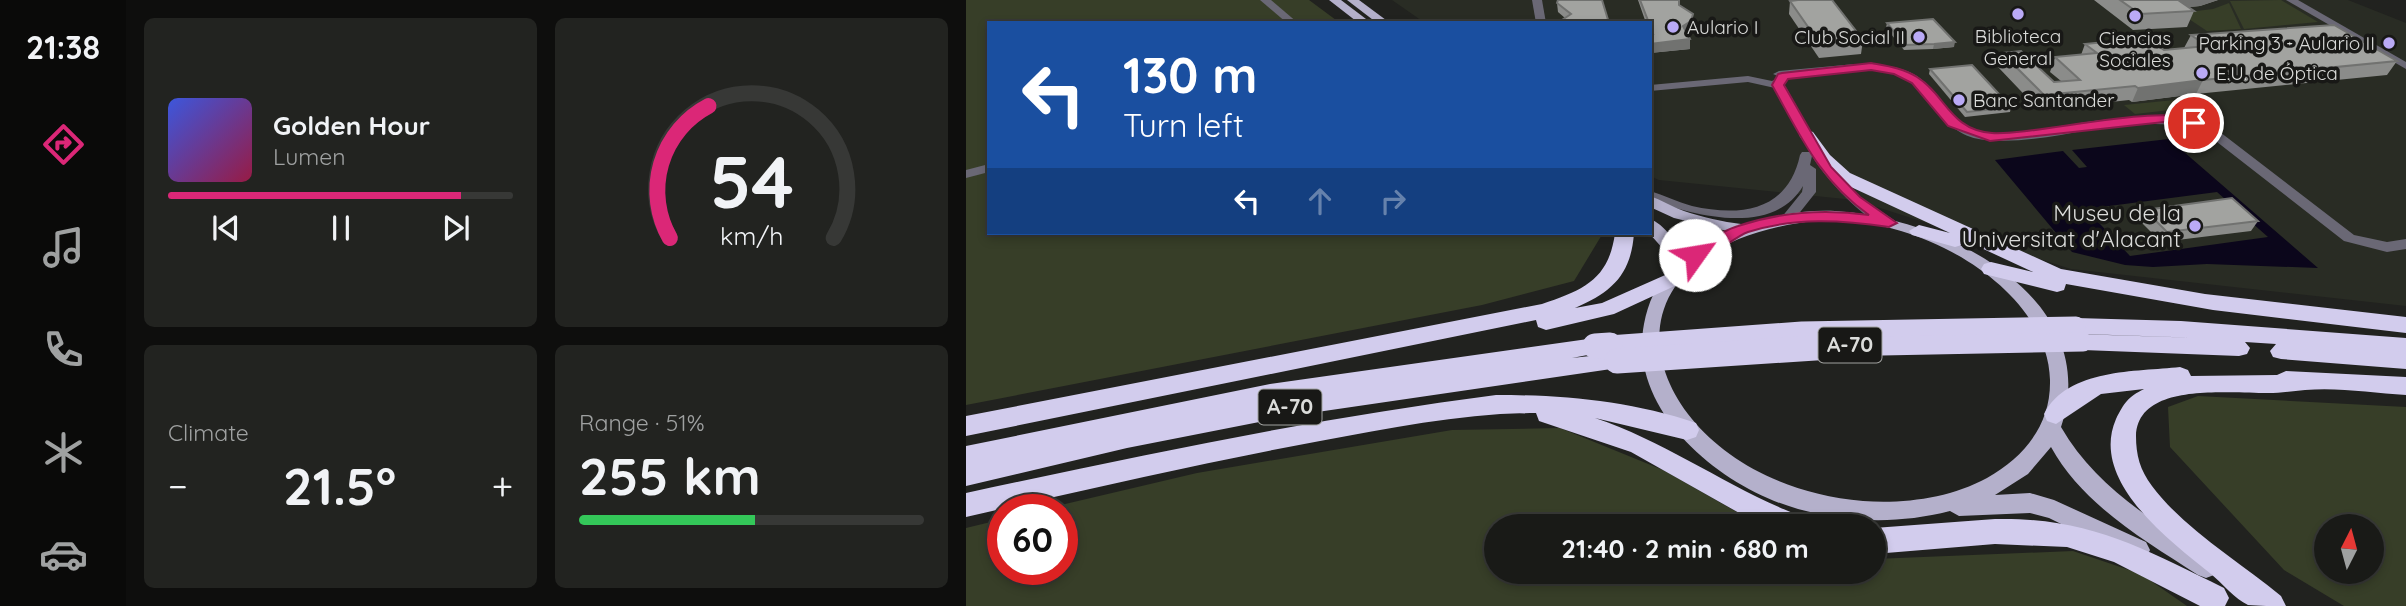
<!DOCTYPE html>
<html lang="en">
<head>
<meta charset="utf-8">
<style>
  body { margin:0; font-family:Quicksand,sans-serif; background:#222320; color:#f1f3f6; height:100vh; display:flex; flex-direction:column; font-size:26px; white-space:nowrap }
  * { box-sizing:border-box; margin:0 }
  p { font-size:23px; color:#9fa1a1 }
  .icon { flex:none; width:38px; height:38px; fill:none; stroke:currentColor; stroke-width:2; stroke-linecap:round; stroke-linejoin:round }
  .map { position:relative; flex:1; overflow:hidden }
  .panel { display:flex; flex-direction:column; gap:18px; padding:18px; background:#0e0e0d; width:840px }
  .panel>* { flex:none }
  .guide { position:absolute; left:21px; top:21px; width:665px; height:214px; border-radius:0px; box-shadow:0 4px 10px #0003,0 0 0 2px #373836; background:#1a4fa0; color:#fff; overflow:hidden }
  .needle { width:46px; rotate:6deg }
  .controls { position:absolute; left:1348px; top:514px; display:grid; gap:14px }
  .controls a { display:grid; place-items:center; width:70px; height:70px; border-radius:50%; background:#191a17; box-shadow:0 4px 10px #0003,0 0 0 2px #373836; font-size:35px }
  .speed { position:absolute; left:21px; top:494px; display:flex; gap:14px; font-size:35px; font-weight:700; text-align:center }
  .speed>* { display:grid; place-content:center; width:91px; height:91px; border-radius:50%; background:#191a17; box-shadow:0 4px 10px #0003,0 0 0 2px #373836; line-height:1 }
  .speed .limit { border:10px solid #d22; background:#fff; color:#111 }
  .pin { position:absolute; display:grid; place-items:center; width:60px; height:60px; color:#fff; margin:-30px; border:4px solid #fff; border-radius:50%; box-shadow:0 2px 7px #0007 }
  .me { position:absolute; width:77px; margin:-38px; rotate:58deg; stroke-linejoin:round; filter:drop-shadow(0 0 5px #0008) }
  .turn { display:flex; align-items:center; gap:24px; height:147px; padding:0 21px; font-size:32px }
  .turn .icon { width:91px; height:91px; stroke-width:2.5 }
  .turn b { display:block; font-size:49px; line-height:60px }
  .lanes { display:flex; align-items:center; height:66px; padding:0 21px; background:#0003; justify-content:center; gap:35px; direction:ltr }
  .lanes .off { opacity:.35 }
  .big { font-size:52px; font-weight:700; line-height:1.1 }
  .panel .tile { flex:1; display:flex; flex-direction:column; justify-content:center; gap:10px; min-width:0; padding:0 24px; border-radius:10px; background:#222320 }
  .panel .dial { align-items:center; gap:0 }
  .dial svg { height:182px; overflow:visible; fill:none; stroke:#373836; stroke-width:7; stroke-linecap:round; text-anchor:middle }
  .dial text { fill:#f1f3f6; stroke:none }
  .song { display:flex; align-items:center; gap:21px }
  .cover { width:84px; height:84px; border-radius:10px; background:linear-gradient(135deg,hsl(230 70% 55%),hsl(340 70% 35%)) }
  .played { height:7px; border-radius:4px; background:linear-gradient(90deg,#db2777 85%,#373836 85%) }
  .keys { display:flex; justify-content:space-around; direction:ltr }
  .heat { display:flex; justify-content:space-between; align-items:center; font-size:38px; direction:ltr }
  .charge { height:10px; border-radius:5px; background:linear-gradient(90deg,#34c759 51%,#373836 0) }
  .panel .tiles { flex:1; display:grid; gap:18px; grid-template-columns:repeat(2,1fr) }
  .trip { position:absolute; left:518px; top:514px; width:402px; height:70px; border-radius:35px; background:#191a17; box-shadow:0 4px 10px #0003,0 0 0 2px #373836; font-weight:700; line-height:70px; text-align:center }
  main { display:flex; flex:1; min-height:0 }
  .menu { display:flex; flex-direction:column; width:126px; justify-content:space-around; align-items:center; background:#0a0a09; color:#9fa1a1 }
  .menu .icon { width:49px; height:49px }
  .menu .on { color:#db2777 }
  .menu b { font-size:32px; color:#f1f3f6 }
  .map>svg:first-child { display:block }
</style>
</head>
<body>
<main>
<nav class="menu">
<b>21:38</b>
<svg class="icon on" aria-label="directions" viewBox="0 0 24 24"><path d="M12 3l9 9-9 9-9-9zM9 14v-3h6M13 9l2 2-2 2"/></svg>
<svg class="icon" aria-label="music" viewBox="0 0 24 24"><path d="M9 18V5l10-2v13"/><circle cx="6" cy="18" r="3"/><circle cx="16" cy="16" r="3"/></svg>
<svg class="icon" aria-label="phone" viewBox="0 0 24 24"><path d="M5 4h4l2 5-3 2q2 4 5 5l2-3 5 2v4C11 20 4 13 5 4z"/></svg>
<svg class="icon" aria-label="climate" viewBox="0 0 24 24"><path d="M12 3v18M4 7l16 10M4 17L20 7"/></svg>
<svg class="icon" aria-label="car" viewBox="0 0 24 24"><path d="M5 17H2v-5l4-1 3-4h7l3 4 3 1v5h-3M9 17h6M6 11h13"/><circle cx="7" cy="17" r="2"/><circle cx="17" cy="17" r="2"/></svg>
</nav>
<section class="panel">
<div class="tiles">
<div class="tile">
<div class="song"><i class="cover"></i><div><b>Golden Hour</b><p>Lumen</p></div></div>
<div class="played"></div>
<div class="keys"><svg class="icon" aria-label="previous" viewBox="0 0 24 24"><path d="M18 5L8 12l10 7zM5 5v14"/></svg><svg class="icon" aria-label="pause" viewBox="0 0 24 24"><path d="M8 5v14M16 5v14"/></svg><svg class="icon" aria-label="next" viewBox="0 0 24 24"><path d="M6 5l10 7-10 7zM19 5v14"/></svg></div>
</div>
<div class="tile dial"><svg viewBox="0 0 100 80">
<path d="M14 69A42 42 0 1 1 86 69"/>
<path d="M14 69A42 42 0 0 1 31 11" stroke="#db2777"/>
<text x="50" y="56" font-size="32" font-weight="700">54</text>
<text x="50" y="72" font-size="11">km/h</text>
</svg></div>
<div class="tile"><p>Climate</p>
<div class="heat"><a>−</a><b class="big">21.5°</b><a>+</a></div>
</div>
<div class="tile"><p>Range · 51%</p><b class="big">255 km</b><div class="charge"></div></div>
</div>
</section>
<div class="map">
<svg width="1440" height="606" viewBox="0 0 1440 606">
  <rect width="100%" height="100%" fill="#21221f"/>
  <!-- built -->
  <polygon fill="#292c24" points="426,0 1382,0 1440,23 1440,306 1105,269 889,200 693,180 684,176 684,23 459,23"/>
  <!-- green -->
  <g fill="#373e28" fill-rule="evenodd">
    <polygon points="0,0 343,0 374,23 23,23 23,233 637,233 608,281 516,305 0,405"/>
    <polygon points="1315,0 1352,22 1278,29 1264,1"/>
    <polygon points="1263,3 1275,29 1241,31 1214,13 1247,9"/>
    <polygon points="1239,97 1249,105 1169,114 1158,105"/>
    <path d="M1232,396L1440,407V606H1378L1318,570L1204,447L1202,407ZM1360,527H1405V572H1360Z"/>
    <polygon points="594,428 697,470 797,527 530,527 530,572 908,572 908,559 1107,551 1175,574 1221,606 0,606 0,528 37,519 37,569 96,569 96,509 78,509 231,473 486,430"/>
  </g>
  <!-- water -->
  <path fill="#0b061b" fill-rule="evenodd" d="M1203,139L1352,268L1241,264L1187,267L1159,265L1106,252L1029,160L1097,151L1113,168L1121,167L1106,150ZM1251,192L1302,237L1164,256L1120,209Z"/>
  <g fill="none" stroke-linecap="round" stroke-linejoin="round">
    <!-- minor -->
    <g fill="#6a6875" fill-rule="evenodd">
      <polygon points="294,0 305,0 332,23 321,23"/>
      <polygon points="566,0 576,0 580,23 570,23"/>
      <polygon points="1320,0 1332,0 1440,62 1440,69"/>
      <path d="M889,64C910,64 933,65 951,76C977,93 985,128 1019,133C1040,136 1062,131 1082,128C1139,119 1196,108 1250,129L1388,235L1421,242L1440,239V249L1421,252L1378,241L1242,135C1167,104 1095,147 1020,140C973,136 969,92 933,76C900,61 856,76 821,78L818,84L865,167L894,197L928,220L930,223L928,226C905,231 857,175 846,156L844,165L850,169V192L827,221H817L815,218L836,192L837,186C807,237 727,216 684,199V191C698,195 711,202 726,206C775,217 822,211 834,155L836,152H844L809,88L782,82L684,91V85L782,76L806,81L814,77L807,74L813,71Z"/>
      <polygon points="23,164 23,172 0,178 0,170"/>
    </g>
    <!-- major -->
    <g fill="#b4b0cb" fill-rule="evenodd">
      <polygon points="363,0 375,0 400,19 390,21"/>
      <polygon points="381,0 393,0 424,23 411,23"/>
      <path d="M684,196C696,200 706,207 718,211C736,217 757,222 775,224C783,225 792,220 801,218C823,213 846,210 869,211C975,217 1139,296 1095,427C1130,488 1190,523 1248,559L1252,567L1248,575L1240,578L1232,575C1178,540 1117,505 1085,447L1062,474L1029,495L1064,493L1088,500L1180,542L1184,550L1180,558L1172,561L1164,558L1083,518L1064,513L993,516L984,511C933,524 883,523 832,509C756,488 661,412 678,324C682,303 690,284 706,268L698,250L683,233L684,219C698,224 711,243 717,256L761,231L708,218L684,207ZM856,220C883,221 909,223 935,231C1000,250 1082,305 1084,380C1085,425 1058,457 1021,478C984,498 939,504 897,501C684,484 590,247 856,220Z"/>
    </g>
    <!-- highway -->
    <g fill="#d2cced" fill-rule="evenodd">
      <polygon points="841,130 847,132 864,155 884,173 1095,269 1239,294 1440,317 1440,333 1247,310 1100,284 1098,290 1091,292 1018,274 1015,269 1018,264 1025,262 1067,272 998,240 996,245 989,247 946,235 943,231 953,225 984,233 872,181 852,163 833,135"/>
      <path d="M649,233H668C665,275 646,292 609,308L636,303L706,272L713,274L716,279L713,284L648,314L580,330L572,327L570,320L0,436V416L576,304C618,290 643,279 649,233Z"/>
      <polygon points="1110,318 1215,321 1440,338 1440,369 1315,359 1307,357 1304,351 1310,344 1279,342 1284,348 1281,354 1273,356 1117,350 1109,348 1106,342 1109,336 1117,334 1236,338 1110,334 1102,331 1099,326 1102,321"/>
      <polygon points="629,338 637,340 640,346 637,352 606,358 651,353 659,355 662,361 659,367 324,416 161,448 0,486 0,446 304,384"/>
      <path d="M1214,367L1222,370L1225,376L1311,375L1320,371L1440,377V395C1407,393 1372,387 1339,390C1327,391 1314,393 1302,393C1264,394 1172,381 1170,436C1170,455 1174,470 1186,486C1219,530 1273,561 1315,596L1320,606C1309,606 1291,606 1282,605C1269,599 1256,583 1245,574C1204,541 1123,481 1150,419C1158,403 1162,397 1178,389L1135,394L1090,424L1081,421L1078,414C1102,368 1170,372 1214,367Z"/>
      <path d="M530,395C598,395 665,401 730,423L733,430L730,437L721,440L629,418C704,443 766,491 840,518L843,527H798L665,452L573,421L570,413C498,413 426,428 354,441C235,463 118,490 0,517V493C176,455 351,418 530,395Z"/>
      <path d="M1029,519C1122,517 1177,548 1258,588L1263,598L1259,606H1234L1148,562L1101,547L1029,544L908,554V528Z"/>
    </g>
    <!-- highway-bridge-far1 -->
    <g stroke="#d2cced" stroke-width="19">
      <polyline points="629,346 836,331 1110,326"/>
      <polyline points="865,347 1117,342"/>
    </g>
    <!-- highway-bridge -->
    <g stroke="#d2cced" stroke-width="25">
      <polyline points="629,346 644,345"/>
      <polyline points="651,361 895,345"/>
    </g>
  </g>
  <!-- wall -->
  <g fill="#8b8c8a">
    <polygon points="636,0 599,18 592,12 591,3"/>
    <polygon points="672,0 714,0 714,6 727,14 727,23 725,30 721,33 724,49 684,53 684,23 680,23"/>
    <polygon points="1128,0 1252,0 1234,6 1223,7 1228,11 1221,27 1167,30"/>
    <polygon points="824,1 897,40 895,54 853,58 823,14"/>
    <polygon points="921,23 988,47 967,49 938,50 920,28"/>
    <polygon points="1225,35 1431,61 1421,75 1230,94 1166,102 1163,100 1073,110 1032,67 1036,53 1088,82 1095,81 1084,72 1089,57 1115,55 1119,44 1198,50 1218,48"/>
    <polygon points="964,69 1045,107 1044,112 999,117 963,74"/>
    <polygon points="1179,210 1292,221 1285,231 1195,242 1173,220"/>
  </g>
  <!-- shaded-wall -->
  <g fill="#717270">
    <polygon points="1202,0 1252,0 1234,6 1198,10"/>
    <polygon points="727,14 727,23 725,30 717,35 717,26"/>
    <polygon points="724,39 724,49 684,53 684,44"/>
    <polygon points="989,42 988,47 967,49 968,44"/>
    <polygon points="1237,80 1230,94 1166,102 1172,88"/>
  </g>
  <!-- building -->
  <g fill="#a2a3a0" stroke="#717270" stroke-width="2">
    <polygon points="592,0 636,0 643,23 596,23 596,20 605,14 591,3"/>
    <polygon points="674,0 713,0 713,5 727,14 725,21 717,26 724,39 684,44 684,34 687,34 684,26 684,23 683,23"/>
    <polygon points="832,0 866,0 897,40 854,44 824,1"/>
    <polygon points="1154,0 1212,0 1228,11 1174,14"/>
    <polygon points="967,19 989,42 968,44 939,45 921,23"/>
    <polygon points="1368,25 1431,61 1237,80 1172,88 1169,86 1078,95 1036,53 1055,51 1088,82 1114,80 1089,57 1131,53 1119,44 1181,38 1198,50 1241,46 1225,35"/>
    <polygon points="1006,65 1045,107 1001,112 964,69"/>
    <polygon points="1266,198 1292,221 1201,232 1179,210"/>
  </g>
  <!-- route -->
  <path fill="#db2777" stroke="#8e194d" stroke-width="2" d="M905,63C921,66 937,68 951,77C980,95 984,130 1026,133C1070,136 1205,100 1235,123L1228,127L1198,122L1024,141L982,126L946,83L928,74L905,70L822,79L818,85L865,167L894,197L931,223L923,227C876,220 829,217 782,232C765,238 742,264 724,259V252C739,243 755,231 772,226C814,212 860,209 903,215C854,181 834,135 806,85L812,74L816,73Z"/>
  <!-- markers -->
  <g fill="#baaaf6" stroke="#181816" stroke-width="2.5">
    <circle cx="1052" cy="14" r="7"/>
    <circle cx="1169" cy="16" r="7"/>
    <circle cx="707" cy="27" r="7"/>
    <circle cx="953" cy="37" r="7"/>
    <circle cx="1423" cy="43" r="7"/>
    <circle cx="1236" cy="73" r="7"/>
    <circle cx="993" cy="100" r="7"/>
    <circle cx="1229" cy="226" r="7"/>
  </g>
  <g text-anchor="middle" stroke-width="7" stroke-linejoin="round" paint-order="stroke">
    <!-- far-poi labels -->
    <g font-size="19" fill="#dbdcda" stroke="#181816" text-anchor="start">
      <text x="721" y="34">Aulario I</text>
      <text x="1052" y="43" text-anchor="middle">Biblioteca<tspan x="1052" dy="22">General</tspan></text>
      <text x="939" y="44" text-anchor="end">Club Social II</text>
      <text x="1169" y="45" text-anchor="middle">Ciencias<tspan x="1169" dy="22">Sociales</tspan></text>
      <text x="1409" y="50" text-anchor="end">Parking 3 - Aulario II</text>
      <text x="1250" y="80">E.U. de Óptica</text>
      <text x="1007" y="107">Banc Santander</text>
    </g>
    <!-- shield labels -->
    <g fill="#181816" stroke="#a0a19f" stroke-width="2">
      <rect x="852.5" y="327.5" width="63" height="35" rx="5"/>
      <rect x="292.5" y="389.5" width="63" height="35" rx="5"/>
    </g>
    <g font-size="21" font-weight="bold" fill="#dbdcda">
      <text x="884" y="352">A-70</text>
      <text x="324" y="414">A-70</text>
    </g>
    <!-- poi labels -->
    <g font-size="23" fill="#dbdcda" stroke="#181816" text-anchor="end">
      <text x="1215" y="221">Museu de la<tspan x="1215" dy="26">Universitat d'Alacant</tspan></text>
    </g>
  </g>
</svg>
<div class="controls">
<a><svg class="needle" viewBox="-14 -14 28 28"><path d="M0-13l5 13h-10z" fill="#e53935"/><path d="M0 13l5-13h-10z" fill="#9fa1a1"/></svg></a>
</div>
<div class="speed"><div class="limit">60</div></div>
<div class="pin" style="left:1228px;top:123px;background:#d93025"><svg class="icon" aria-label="arrive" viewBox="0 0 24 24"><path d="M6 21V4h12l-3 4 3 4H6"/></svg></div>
<svg class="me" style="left:729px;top:255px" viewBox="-20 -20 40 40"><circle r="19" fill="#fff"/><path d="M0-13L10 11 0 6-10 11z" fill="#db2777"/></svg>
<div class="trip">21:40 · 2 min · 680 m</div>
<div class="guide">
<div class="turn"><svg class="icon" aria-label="left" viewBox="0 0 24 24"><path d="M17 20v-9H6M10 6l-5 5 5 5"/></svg><div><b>130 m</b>Turn left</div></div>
<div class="lanes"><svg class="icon" aria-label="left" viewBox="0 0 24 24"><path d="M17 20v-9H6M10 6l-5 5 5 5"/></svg><svg class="icon off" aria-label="ahead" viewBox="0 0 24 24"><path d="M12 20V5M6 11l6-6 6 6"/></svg><svg class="icon off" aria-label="right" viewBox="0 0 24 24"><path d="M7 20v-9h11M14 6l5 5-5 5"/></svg></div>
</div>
</div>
</main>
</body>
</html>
